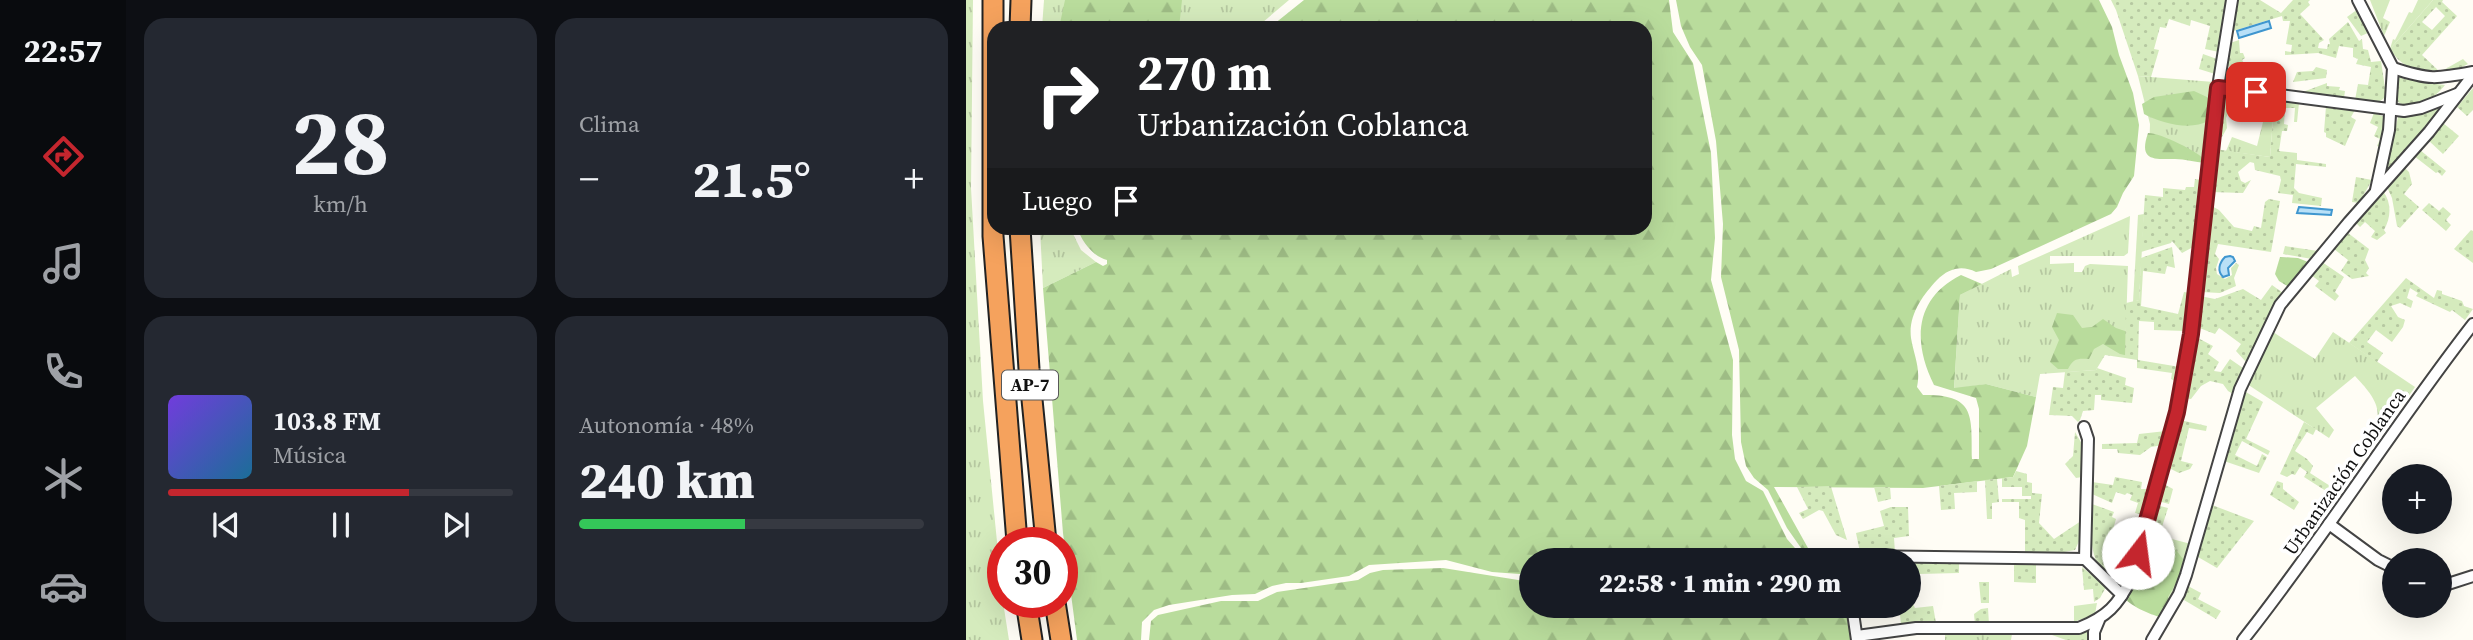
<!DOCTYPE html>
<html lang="es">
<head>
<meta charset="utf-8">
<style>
  body { margin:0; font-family:"Source Serif 4",serif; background:#242831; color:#f1f3f6; height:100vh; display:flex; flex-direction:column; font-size:26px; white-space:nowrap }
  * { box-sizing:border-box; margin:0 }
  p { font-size:23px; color:#9ea1a6 }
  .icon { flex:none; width:38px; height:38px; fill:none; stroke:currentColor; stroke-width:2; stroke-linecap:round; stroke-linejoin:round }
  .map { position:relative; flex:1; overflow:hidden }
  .drawer { display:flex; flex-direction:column; gap:18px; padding:18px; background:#0d0f14; width:840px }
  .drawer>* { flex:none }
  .banner { position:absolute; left:21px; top:21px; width:665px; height:214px; border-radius:21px; box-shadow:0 7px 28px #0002; background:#202124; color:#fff; overflow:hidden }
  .controls { position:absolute; left:1416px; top:464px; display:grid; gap:14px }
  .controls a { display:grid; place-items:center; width:70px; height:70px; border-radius:50%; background:#171b24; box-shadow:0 7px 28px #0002; font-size:35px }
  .speed { position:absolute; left:21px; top:527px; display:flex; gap:14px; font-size:35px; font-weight:700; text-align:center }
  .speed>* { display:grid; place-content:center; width:91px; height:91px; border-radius:50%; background:#171b24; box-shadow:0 7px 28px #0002; line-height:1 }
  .speed .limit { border:10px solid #d22; background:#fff; color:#111 }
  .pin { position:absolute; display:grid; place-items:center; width:60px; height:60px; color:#fff; margin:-30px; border-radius:14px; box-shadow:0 4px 10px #0006 }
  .me { position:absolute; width:77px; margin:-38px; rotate:15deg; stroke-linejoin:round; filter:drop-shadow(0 0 5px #0008) }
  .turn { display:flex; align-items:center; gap:24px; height:147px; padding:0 35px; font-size:32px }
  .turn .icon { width:91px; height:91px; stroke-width:2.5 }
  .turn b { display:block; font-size:49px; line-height:60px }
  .then { display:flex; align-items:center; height:66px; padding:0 35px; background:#0003; gap:14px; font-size:26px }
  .big { font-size:52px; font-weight:800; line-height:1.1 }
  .drawer .tile { flex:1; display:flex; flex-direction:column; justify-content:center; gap:10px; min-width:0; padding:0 24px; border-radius:21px; background:#242831 }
  .drawer .dial { align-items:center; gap:0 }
  .dial b { font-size:91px; line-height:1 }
  .song { display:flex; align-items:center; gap:21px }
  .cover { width:84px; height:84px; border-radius:10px; background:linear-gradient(135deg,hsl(260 70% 55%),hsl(200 70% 35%)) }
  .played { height:7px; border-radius:4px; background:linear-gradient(90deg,#c4262e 70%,#363941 70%) }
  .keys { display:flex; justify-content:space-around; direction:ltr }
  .heat { display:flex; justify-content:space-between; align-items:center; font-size:38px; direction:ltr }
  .charge { height:10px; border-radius:5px; background:linear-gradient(90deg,#34c759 48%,#363941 0) }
  .drawer .tiles { flex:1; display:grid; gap:18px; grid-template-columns:repeat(2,1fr) }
  .trip { position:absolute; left:553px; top:548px; width:402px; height:70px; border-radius:35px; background:#171b24; box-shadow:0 7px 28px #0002; font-weight:800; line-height:70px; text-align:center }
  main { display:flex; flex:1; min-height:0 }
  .tab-bar { display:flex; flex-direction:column; width:126px; justify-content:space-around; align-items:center; background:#090b0e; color:#9ea1a6 }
  .tab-bar .icon { width:49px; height:49px }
  .tab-bar .on { color:#c4262e }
  .tab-bar b { font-size:32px; color:#f1f3f6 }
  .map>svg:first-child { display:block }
</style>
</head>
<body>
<main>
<nav class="tab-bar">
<b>22:57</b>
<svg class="icon on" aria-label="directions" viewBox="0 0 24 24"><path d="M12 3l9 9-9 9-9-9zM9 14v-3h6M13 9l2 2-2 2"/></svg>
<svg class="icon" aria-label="music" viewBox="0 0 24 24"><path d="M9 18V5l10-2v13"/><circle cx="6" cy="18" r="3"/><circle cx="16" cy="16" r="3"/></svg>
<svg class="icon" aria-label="phone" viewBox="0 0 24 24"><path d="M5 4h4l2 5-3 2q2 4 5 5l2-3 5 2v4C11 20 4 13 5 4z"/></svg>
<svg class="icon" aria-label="climate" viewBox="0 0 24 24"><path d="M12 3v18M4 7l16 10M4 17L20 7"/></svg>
<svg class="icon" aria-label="car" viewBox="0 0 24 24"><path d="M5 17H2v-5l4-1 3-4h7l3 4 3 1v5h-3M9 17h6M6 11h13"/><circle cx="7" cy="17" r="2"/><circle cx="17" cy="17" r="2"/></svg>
</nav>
<section class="drawer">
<div class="tiles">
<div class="tile dial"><b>28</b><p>km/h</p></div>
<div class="tile"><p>Clima</p>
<div class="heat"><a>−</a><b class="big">21.5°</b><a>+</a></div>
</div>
<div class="tile">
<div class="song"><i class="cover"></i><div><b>103.8 FM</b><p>Música</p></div></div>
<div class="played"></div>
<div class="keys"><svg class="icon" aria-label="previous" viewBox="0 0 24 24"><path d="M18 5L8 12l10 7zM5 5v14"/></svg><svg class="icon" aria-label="pause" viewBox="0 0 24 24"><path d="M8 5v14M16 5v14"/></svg><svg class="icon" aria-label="next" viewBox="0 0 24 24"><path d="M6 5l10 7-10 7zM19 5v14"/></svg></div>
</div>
<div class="tile"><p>Autonomía · 48%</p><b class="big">240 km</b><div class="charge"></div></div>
</div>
</section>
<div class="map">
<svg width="1507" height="640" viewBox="0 0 1507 640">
  <defs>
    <pattern id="grass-tufts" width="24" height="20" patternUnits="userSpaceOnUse" patternTransform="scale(1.75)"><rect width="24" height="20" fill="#d5ebbd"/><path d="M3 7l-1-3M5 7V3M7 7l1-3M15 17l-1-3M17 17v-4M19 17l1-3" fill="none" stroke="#b6c8a1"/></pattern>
    <pattern id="forest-firs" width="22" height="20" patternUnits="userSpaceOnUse" patternTransform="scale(1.75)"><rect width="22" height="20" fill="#b9dc9c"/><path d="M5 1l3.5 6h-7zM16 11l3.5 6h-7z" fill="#9ebc85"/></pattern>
    <pattern id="garden-dots" width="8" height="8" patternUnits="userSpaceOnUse" patternTransform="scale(1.75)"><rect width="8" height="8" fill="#d5ebbd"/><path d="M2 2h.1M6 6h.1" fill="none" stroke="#b6c8a1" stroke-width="1.8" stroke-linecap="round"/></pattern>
    <pattern id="plaza-grid" width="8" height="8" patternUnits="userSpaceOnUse" patternTransform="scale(1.75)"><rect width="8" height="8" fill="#f1ede2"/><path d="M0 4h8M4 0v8" fill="none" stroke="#cecac1"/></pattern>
  </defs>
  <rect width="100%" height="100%" fill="#fffdf5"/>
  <!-- grass -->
  <g fill="url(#grass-tufts)">
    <polygon points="0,0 7,0 5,188 17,401 37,602 43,640 0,640"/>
    <polygon points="78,0 323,0 290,28 76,28"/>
    <polygon points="1404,0 1424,0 1417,18 1424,22 1418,36"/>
    <polygon points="1452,0 1467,0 1424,49 1427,39 1429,40 1443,12 1446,13"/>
    <polygon points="1172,76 1248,82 1237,160 1183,154 1184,124"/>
    <polygon points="1298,118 1307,119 1304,157 1260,151 1266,137 1291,146"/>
    <polygon points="1178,214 1173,300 1167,302 1172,215"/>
    <polygon points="1164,216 1162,253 1158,256 1084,256 1084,264 1108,263 1108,272 1116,272 1119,266 1124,264 1162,266 1159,358 1139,355 1130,370 1074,374 1070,397 1020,384 988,389 994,295 1045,269 1046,277 1053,274 1052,266"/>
    <polygon points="74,228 104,228 115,250 130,262 77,288"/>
    <path d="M1307,332L1349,359L1367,332L1449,387L1418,431L1410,422C1417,405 1400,388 1389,376L1350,408L1368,430L1363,438L1281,384Z"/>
    <polygon points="1183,533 1225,544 1216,578 1194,615 1161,597 1172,574"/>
    <polygon points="1131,603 1129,614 1108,622 1108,606"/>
    <polygon points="979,633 1046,634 1045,640 979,640"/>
  </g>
  <!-- forest -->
  <g fill="url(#forest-firs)">
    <polygon points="99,0 216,0 213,28 93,28"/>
    <path d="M338,0H703L707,32L727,63L745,153L749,238L745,280L767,360L766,435L769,459L780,481L797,491L821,539L836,556L823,560H565V575L526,572L480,560L403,565L383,576L335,583H320L306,586L289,594L266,595L203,605L188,610L176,622L175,640H111L97,533L77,288L130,262L137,266L141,264V260C126,256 116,241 111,228H679V28H303Z"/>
    <path d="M710,0H1133L1146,27L1153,55L1167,93L1173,125L1168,176L1157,193L1151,207L1145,214L1025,269L1010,272C996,265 983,268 971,280C957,295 942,315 945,338C948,356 955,368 951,387L957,395C1011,394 1005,417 1006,459H1013V409L1010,398L968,385C946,341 949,298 995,275L1016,284L994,295L988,388L1020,384L1070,397L1061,446L1047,477L957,488L808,487L847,557L835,548L821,528L802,490L788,478L780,466L775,442L773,350L755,277L757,224L750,141L736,65L724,47L715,26Z"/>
    <path d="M1228,91L1241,97L1248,105C1247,111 1247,118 1242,121C1225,131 1194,123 1178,114L1176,104L1188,97Z"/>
    <path d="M1182,133C1195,133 1233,152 1240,161L1239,163C1229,162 1219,159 1209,159C1189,159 1172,162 1182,133Z"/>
    <polygon points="1314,257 1332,258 1342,262 1341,269 1323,287 1313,281 1309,274"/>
    <path d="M1091,313L1107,315L1116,328L1126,327L1137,319L1150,328L1165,333L1163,356L1154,354L1137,344L1128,349L1123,359C1111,358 1107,359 1102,369H1092L1084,362L1093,340L1086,327Z"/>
    <path d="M1191,533L1199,536L1217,559L1215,574L1202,597L1204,605L1195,617C1184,615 1163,605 1156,596L1165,581L1177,586L1186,580L1189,569L1175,557L1180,537Z"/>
    <polygon points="477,568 565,582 565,606 879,606 885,640 183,640 185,621 192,615 255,601 292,601 311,592 392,580 404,573 417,570"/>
  </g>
  <!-- garden -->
  <g fill="url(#garden-dots)" fill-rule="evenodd">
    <polygon points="1145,0 1261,0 1253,52 1239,49 1244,26 1225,20 1224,26 1203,19 1200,28 1194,27 1188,49 1193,50 1185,77 1172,76 1150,10"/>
    <path d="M1272,0H1294L1315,13L1327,0H1344L1342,2L1344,5L1334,14L1358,40L1353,43L1352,48L1361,49L1362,44H1364L1363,39L1382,22L1393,41L1396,39L1397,49L1402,50L1405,62L1415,61L1420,95C1414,107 1400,101 1389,100L1392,84L1402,85L1405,67L1390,64L1392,59L1387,57V48L1373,46L1370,58L1352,53L1319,55V51L1325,52L1326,45L1320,44L1324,21H1317L1316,16L1267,31Z"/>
    <path d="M1467,0H1477L1476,2L1491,16L1456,55L1474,72L1497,59L1502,64C1476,79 1441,77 1424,49ZM1470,7L1479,16L1466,30L1456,22Z"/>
    <polygon points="1392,9 1404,32 1395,36 1381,17"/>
    <polygon points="1273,40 1274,53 1277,53 1279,58 1276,60 1283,71 1267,78 1268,67 1260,66 1264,43"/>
    <polygon points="1237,54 1251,59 1249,74 1233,69"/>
    <polygon points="1350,67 1361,70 1360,78 1327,82 1331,72 1347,71"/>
    <path d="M1433,75L1455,82L1479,85C1468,99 1446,114 1429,100L1430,77Z"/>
    <polygon points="1361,83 1361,86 1374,87 1373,90 1379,91 1378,98 1334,93"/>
    <polygon points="1507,88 1507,110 1501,116 1491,107"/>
    <polygon points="1261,94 1277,96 1274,108 1265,106 1260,118 1261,128 1256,137 1251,136 1255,99"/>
    <polygon points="1284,96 1333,103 1331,122 1328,122 1329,108 1319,108 1318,124 1322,125 1321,131 1316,131 1313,151 1331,153 1331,160 1360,164 1360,167 1330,164 1328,188 1333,193 1356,198 1355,206 1326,203 1327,195 1312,193 1315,180 1314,176 1289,170 1288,163 1284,162 1272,172 1275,181 1279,183 1285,180 1277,193 1245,192 1249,149 1304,157 1307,119 1298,118 1295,110 1282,104"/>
    <polygon points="1360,106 1389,110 1385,117 1390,120 1379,146 1360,137 1360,133 1358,132"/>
    <polygon points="1472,108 1471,116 1423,168 1421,167 1432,117"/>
    <polygon points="1408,113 1419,117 1417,148 1411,146 1414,139 1408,136 1412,127 1404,123"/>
    <polygon points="1477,123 1493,136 1477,154 1462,140"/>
    <polygon points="1454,150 1480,171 1476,176 1472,172 1470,173 1448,156"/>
    <polygon points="1438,167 1443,172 1446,184 1438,194 1453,207 1434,228 1431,226 1426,198 1421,187"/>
    <polygon points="1390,177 1406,180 1393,203 1386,202"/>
    <polygon points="1229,179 1235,180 1229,246 1216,253 1206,241 1205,243 1175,252 1179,195 1197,197 1197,188 1219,190 1220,187 1228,187"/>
    <path d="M1417,191C1426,203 1425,218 1418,230L1420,233L1411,240L1405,237L1409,231L1399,222L1394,227L1390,223Z"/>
    <polygon points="1303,199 1314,201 1305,252 1252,244 1249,254 1253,259 1250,268 1251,274 1259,279 1266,275 1265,268 1270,263 1273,265 1268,278 1270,286 1254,293 1235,292 1244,205 1253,210 1268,227 1286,231 1288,226 1295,228 1299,202"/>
    <polygon points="1463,203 1473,211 1477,207 1485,214 1480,220 1485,225 1480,231 1456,210"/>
    <polygon points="1505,230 1507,231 1507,263 1488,249"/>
    <polygon points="1382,233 1403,249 1399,260 1403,268 1400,273 1403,276 1386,279 1375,271 1382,260 1368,249"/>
    <polygon points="1319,246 1352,251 1346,259 1317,254"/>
    <polygon points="1206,247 1209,268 1201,266 1199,274 1177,271 1175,306 1212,314 1218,292 1224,293 1220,331 1188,330 1188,322 1173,321 1172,360 1214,367 1211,382 1205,379 1206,373 1171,368 1171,360 1159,358 1160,303 1173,300 1175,258"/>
    <polygon points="1356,262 1378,277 1369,292 1373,296 1369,301 1349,286 1353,281 1345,275"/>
    <polygon points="1440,278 1468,298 1471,290 1476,291 1476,294 1496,301 1498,306 1507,309 1499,320 1486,310 1484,312 1450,296 1452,293 1444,288 1441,298 1447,301 1445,308 1434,303 1425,306 1432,317 1439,320 1437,327 1426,342 1410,330 1401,342 1417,353 1411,362 1383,343"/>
    <polygon points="1306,285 1317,293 1305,311 1280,362 1270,351 1275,344 1256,330 1253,328 1249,334 1231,327 1234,296 1249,299 1277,289 1295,300"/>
    <polygon points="1230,337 1247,346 1242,354 1253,362 1248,371 1255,372 1264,359 1277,368 1267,394 1262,391 1257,384 1244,381 1235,386 1225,399 1218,398"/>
    <polygon points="1131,368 1160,378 1159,385 1168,388 1166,403 1135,400 1135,395 1129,395 1128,410 1117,411 1114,420 1112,422 1106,416 1083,415 1087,387 1097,388 1099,372 1130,370"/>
    <polygon points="1278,391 1297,402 1280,439 1304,451 1302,455 1276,441 1269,455 1291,466 1296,454 1301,457 1293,473 1258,461"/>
    <polygon points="1214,420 1241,426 1240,431 1223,428 1215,461 1227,464 1224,469 1213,473 1201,467"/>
    <polygon points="1338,422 1350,429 1347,435 1341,432 1329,451 1341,459 1347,466 1344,473 1375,493 1366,506 1357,497 1360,491 1338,477 1341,472 1334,467 1329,475 1326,474 1321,477 1314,474"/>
    <polygon points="1200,431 1197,445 1185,447 1174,455 1152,453 1151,449 1136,449 1136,444 1171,443 1173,434"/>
    <polygon points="1109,432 1116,444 1116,477 1110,478 1099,464 1107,456"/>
    <polygon points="1192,459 1177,515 1169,513 1172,503 1164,500 1166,495 1161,493 1159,495 1150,492 1146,503 1126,494 1126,482 1147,485 1149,477 1176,482 1175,489 1182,489"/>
    <polygon points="1050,471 1061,474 1061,482 1066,483 1066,493 1076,494 1073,523 1088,539 1115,521 1114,539 1109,550 1087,554 1059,553 1059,520 1053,518 1053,502 1036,502 1036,499 1065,499 1065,496 1056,496 1056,487 1036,487 1036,478 1047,477"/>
    <polygon points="1031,479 1033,502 1026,503 1026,519 1021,519 1019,480"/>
    <polygon points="1011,481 1011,492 988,493 989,509 975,510 973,486"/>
    <polygon points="1311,481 1317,483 1317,489 1333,502 1328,510 1304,495"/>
    <polygon points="1196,483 1207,489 1203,504 1192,501"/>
    <polygon points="865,486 866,490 881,540 870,535 857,511 853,510 837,519 833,513 842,509 831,487"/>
    <polygon points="908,487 924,487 925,499 912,502"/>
    <path d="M1126,504L1148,512L1146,517L1150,519L1148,526L1162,530L1167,518L1176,521L1156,584C1120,571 1125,535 1126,504ZM1146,545L1159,552L1150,568L1137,560Z"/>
    <polygon points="1190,505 1202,508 1193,536 1183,533"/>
    <polygon points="1246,505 1288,521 1251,568 1232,557"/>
    <polygon points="925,507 942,507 943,536 928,538 929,553 894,552 890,533 918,526 914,511"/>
    <polygon points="946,562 993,562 993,573 952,574 946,569"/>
    <polygon points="1048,563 1070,563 1070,583 1048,582"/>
    <polygon points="1116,567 1140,587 1134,598 1128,602 1127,589 1118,590"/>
    <polygon points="1013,582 1023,582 1023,603 1015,603"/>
    <polygon points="1222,586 1235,593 1232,599 1255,611 1250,619 1218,600"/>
    <polygon points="943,596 949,608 967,606 970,623 935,624 933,606 943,606"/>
    <polygon points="1022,608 1023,624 1009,624 1008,614 1015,609"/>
    <polygon points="1124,627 1124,640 1100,640 1086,635"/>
  </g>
  <!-- plaza -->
  <polygon fill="url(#plaza-grid)" points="1291,69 1297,88 1258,81 1283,71"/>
  <!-- water -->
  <g fill="#b9e0f7" stroke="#3f96cf" stroke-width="2">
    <polygon points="1303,21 1305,28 1273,38 1271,31"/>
    <polygon points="1333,207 1366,210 1365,215 1331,213"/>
    <path d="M1264,256L1267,257L1269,261L1262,268L1263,275L1257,277C1251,271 1253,263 1259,257Z"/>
  </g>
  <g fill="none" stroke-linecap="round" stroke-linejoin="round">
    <defs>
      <g id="minor">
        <polyline points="1266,0 1252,87 1438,111 1455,108 1491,94"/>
        <polyline points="1392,0 1427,68 1423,130 1410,190"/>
        <path d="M1427,68C1463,80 1470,79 1507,72"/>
        <polyline points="1118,427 1122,439 1119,559 1156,595"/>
        <polyline points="1363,524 1412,560 1428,568"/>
        <polyline points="882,560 890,556 1119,559"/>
        <polyline points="1474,583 1482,584 1507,576"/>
        <polyline points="886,606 891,640"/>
        <path d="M891,636L950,628H1113C1141,617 1152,605 1165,579L1213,404L1226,329L1252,87"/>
        <polyline points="1128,640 1128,632 1133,620"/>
        <polyline points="1186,640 1213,594 1220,575 1274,389 1314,305 1383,222 1463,132 1507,75"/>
        <path d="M1277,640C1358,538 1427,427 1507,324"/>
      </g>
      <g id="motorway">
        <polyline points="27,0 27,236 51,542"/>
        <polyline points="54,28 55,0"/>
        <polyline points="54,228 63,369 80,542"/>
        <polyline points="60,602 66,640"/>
        <polyline points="89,602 95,640"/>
      </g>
    </defs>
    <!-- minor casing -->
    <use href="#minor" stroke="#444" stroke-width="14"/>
    <!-- motorway casing -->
    <use href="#motorway" stroke="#222" stroke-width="23"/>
    <!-- minor -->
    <use href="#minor" stroke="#fff" stroke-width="10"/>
    <!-- motorway -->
    <use href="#motorway" stroke="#f5a25d" stroke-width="19"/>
  </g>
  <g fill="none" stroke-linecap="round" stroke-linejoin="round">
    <defs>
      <polyline id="route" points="1172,553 1211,412 1225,334 1252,88 1290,92"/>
    </defs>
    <!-- route casing -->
    <use href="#route" stroke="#7f191e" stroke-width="18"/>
    <!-- route -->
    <use href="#route" stroke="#c4262e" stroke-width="12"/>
  </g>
  <g text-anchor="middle" stroke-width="7" stroke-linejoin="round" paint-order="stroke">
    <!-- shield labels -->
    <rect fill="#fff" stroke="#585858" stroke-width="2" x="36" y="370.5" width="56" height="29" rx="5"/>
    <g font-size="18" font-weight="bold" fill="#111">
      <text x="64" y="391">AP-7</text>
    </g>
    <!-- street labels -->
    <g font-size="19" fill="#111" stroke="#fff">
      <text transform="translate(1378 472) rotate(-55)" y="7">Urbanización Coblanca</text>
    </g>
  </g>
</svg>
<div class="controls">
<a>+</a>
<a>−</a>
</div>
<div class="speed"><div class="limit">30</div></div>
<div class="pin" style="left:1290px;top:92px;background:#d93025"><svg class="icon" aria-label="arrive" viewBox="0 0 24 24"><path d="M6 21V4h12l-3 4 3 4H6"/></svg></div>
<svg class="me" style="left:1172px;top:553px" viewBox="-20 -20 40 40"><circle r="19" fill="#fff"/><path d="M0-13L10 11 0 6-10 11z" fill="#c4262e"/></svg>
<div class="trip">22:58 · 1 min · 290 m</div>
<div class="banner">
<div class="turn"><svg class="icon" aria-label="right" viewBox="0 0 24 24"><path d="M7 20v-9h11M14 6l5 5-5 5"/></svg><div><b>270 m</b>Urbanización Coblanca</div></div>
<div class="then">Luego<svg class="icon" aria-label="arrive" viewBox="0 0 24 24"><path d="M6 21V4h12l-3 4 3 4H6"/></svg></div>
</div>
</div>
</main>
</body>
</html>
